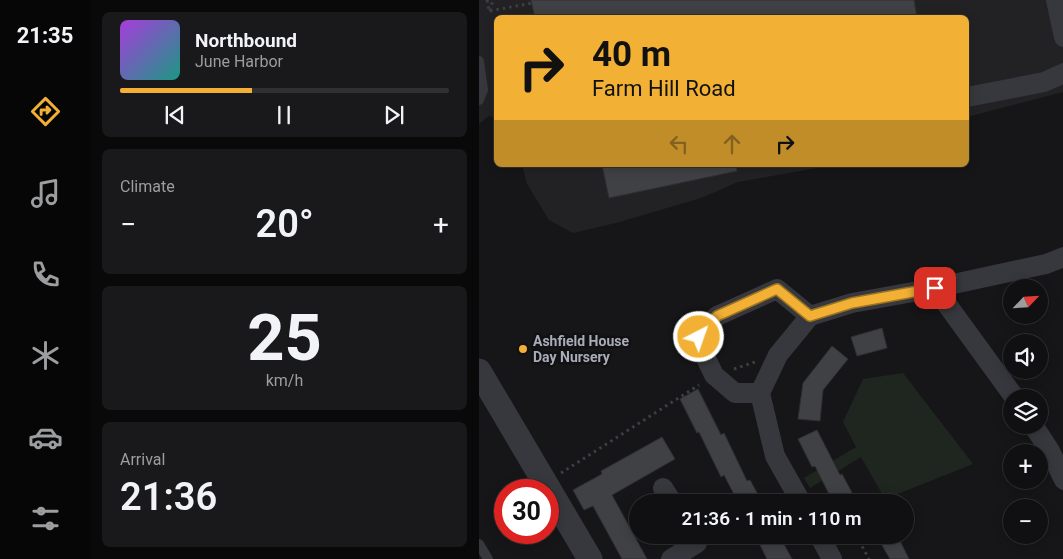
<!DOCTYPE html>
<html lang="en">
<head>
<meta charset="utf-8">
<style>
  body { margin:0; font-family:Roboto,sans-serif; background:#19191b; color:#f1f3f6; height:100vh; display:flex; flex-direction:column; font-size:19px; white-space:nowrap }
  * { box-sizing:border-box; margin:0 }
  p { font-size:16px; color:#9c9d9f }
  .icon { flex:none; width:28px; height:28px; fill:none; stroke:currentColor; stroke-width:2; stroke-linecap:round; stroke-linejoin:round }
  .map { position:relative; flex:1; overflow:hidden }
  .side { display:flex; flex-direction:column; gap:12px; padding:12px; background:#09090a; width:389px }
  .side>* { flex:none }
  .guide { position:absolute; left:15px; top:15px; width:475px; height:152px; border-radius:8px; box-shadow:0 2px 12px #0003,0 0 0 1px #303032; background:#f2b134; color:#111; overflow:hidden }
  .needle { width:32px; rotate:65deg }
  .tools { position:absolute; left:524px; top:279px; display:grid; gap:10px }
  .tools a { display:grid; place-items:center; width:45px; height:45px; border-radius:50%; background:#101012; box-shadow:0 2px 12px #0003,0 0 0 1px #303032; font-size:25px }
  .speed { position:absolute; left:15px; top:479px; display:flex; gap:10px; font-size:25px; font-weight:700; text-align:center }
  .speed>* { display:grid; place-content:center; width:65px; height:65px; border-radius:50%; background:#101012; box-shadow:0 2px 12px #0003,0 0 0 1px #303032; line-height:1 }
  .speed .limit { border:8px solid #d22; background:#fff; color:#111 }
  .pin { position:absolute; display:grid; place-items:center; width:42px; height:42px; color:#fff; margin:-21px; border-radius:10px; box-shadow:0 2px 8px #0006 }
  .me { position:absolute; width:55px; margin:-28px; rotate:41deg; stroke-linejoin:round; filter:drop-shadow(0 0 4px #0008) }
  .turn { display:flex; align-items:center; gap:18px; height:105px; padding:0 15px; font-size:22px }
  .turn .icon { width:65px; height:65px; stroke-width:2.5 }
  .turn b { display:block; font-size:35px; line-height:42px }
  .lanes { display:flex; align-items:center; height:48px; padding:0 15px; background:#0003; justify-content:center; gap:25px; direction:ltr }
  .lanes .off { opacity:.35 }
  .big { font-size:38px; font-weight:600; line-height:1.1 }
  .side .card { flex:1; display:flex; flex-direction:column; justify-content:center; gap:8px; min-width:0; padding:0 18px; border-radius:8px; background:#19191b }
  .side .dial { align-items:center; gap:0 }
  .dial b { font-size:65px; line-height:1 }
  .song { display:flex; align-items:center; gap:15px }
  .cover { width:60px; height:60px; border-radius:8px; background:linear-gradient(135deg,hsl(280 70% 55%),hsl(170 70% 35%)) }
  .played { height:5px; border-radius:2px; background:linear-gradient(90deg,#f2b134 40%,#303032 40%) }
  .keys { display:flex; justify-content:space-around; direction:ltr }
  .heat { display:flex; justify-content:space-between; align-items:center; font-size:28px; direction:ltr }
  .trip { position:absolute; left:150px; top:494px; width:285px; height:50px; border-radius:25px; background:#101012; box-shadow:0 2px 12px #0003,0 0 0 1px #303032; font-weight:600; line-height:50px; text-align:center }
  main { display:flex; flex:1; min-height:0 }
  .menu { display:flex; flex-direction:column; width:90px; justify-content:space-around; align-items:center; background:#060607; color:#9c9d9f }
  .menu .icon { width:35px; height:35px }
  .menu .active { color:#f2b134 }
  .menu b { font-size:22px; color:#f1f3f6 }
  .map>svg:first-child { display:block }
</style>
</head>
<body>
<main>
<nav class="menu">
<b>21:35</b>
<svg class="icon active" aria-label="directions" viewBox="0 0 24 24"><path d="M12 3l9 9-9 9-9-9zM9 14v-3h6M13 9l2 2-2 2"/></svg>
<svg class="icon" aria-label="music" viewBox="0 0 24 24"><path d="M9 18V5l10-2v13"/><circle cx="6" cy="18" r="3"/><circle cx="16" cy="16" r="3"/></svg>
<svg class="icon" aria-label="phone" viewBox="0 0 24 24"><path d="M5 4h4l2 5-3 2q2 4 5 5l2-3 5 2v4C11 20 4 13 5 4z"/></svg>
<svg class="icon" aria-label="climate" viewBox="0 0 24 24"><path d="M12 3v18M4 7l16 10M4 17L20 7"/></svg>
<svg class="icon" aria-label="car" viewBox="0 0 24 24"><path d="M5 17H2v-5l4-1 3-4h7l3 4 3 1v5h-3M9 17h6M6 11h13"/><circle cx="7" cy="17" r="2"/><circle cx="17" cy="17" r="2"/></svg>
<svg class="icon" aria-label="filters" viewBox="0 0 24 24"><path d="M4 7h16M4 17h16"/><circle cx="9" cy="7" r="2"/><circle cx="15" cy="17" r="2"/></svg>
</nav>
<section class="side">
<div class="card">
<div class="song"><i class="cover"></i><div><b>Northbound</b><p>June Harbor</p></div></div>
<div class="played"></div>
<div class="keys"><svg class="icon" aria-label="previous" viewBox="0 0 24 24"><path d="M18 5L8 12l10 7zM5 5v14"/></svg><svg class="icon" aria-label="pause" viewBox="0 0 24 24"><path d="M8 5v14M16 5v14"/></svg><svg class="icon" aria-label="next" viewBox="0 0 24 24"><path d="M6 5l10 7-10 7zM19 5v14"/></svg></div>
</div>
<div class="card"><p>Climate</p>
<div class="heat"><a>−</a><b class="big">20°</b><a>+</a></div>
</div>
<div class="card dial"><b>25</b><p>km/h</p></div>
<div class="card"><p>Arrival</p><b class="big">21:36</b></div>
</section>
<div class="map">
<svg width="585" height="559" viewBox="0 0 585 559">
  <rect width="100%" height="100%" fill="#161618"/>
  <!-- built -->
  <g fill="#222225">
    <polygon points="0,0 584,0 584,92 488,117 488,18 18,18 17,118 10,116 0,124"/>
    <polygon points="43,165 355,165 259,182 222,198 137,223 94,233 70,220 48,184"/>
  </g>
  <!-- green -->
  <polygon fill="#1e261f" points="424,373 494,464 406,499 382,457 331,488 325,478 377,447 364,422 384,379"/>
  <!-- building -->
  <g fill="#404145" stroke="#303034">
    <polygon points="52,0 435,0 438,18 56,18"/>
    <polygon points="123,165 257,165 258,171 130,198"/>
    <polygon points="403,328 408,348 378,356 372,337"/>
    <polygon points="353,346 369,359 344,390 341,421 319,419 324,383"/>
    <polygon points="219,389 242,435 245,433 268,481 271,480 283,502 259,502 245,475 242,477 220,432 218,433 201,399"/>
    <polygon points="338,430 361,475 363,474 378,502 354,502 336,466 333,467 319,439"/>
    <polygon points="183,437 196,459 133,495 168,559 143,559 114,506 105,510 94,490 123,474 122,471"/>
    <polygon points="276,535 300,535 313,559 288,559"/>
    <polygon points="397,535 418,535 430,559 411,559"/>
  </g>
  <g fill="none" stroke-linecap="round" stroke-linejoin="round">
    <!-- path -->
    <g stroke="#3d3f44" stroke-width="3" stroke-dasharray="2.5 4" stroke-linecap="butt">
      <polyline points="8,0 10,10"/>
      <polyline points="11,11 53,3"/>
      <polyline points="11,11 14,0"/>
      <polyline points="255,369 276,362"/>
      <polyline points="82,473 220,385"/>
      <polyline points="377,535 390,559"/>
    </g>
    <!-- service -->
    <g stroke="#37383d" stroke-width="10">
      <polyline points="0,61 4,90 0,100"/>
      <polyline points="0,544 9,559"/>
    </g>
    <!-- minor -->
    <g stroke="#37383d" stroke-width="20">
      <polyline points="577,0 585,37"/>
      <polyline points="488,97 565,82 585,73"/>
      <polyline points="456,288 536,398"/>
      <polyline points="281,393 256,393 235,375 225,354 221,337 238,316 298,289 331,316"/>
      <polyline points="554,425 571,451 585,480"/>
      <polyline points="184,488 193,502"/>
      <polyline points="322,502 296,456 281,393 299,355 331,316 373,303 456,288 567,264 585,257"/>
      <polyline points="340,535 353,559"/>
      <polyline points="192,559 218,543 213,535"/>
    </g>
    <!-- tertiary -->
    <polyline stroke="#37383d" stroke-width="25" points="0,371 111,559"/>
  </g>
  <g fill="none" stroke-linecap="round" stroke-linejoin="round">
    <defs>
      <polyline id="route" points="220,337 238,316 298,289 331,316 373,303 456,288"/>
    </defs>
    <!-- route casing -->
    <use href="#route" stroke="#9d7322" stroke-width="12"/>
    <!-- route -->
    <use href="#route" stroke="#f2b134" stroke-width="9"/>
  </g>
  <!-- markers -->
  <circle fill="#f2b134" stroke="#111113" stroke-width="2" cx="44" cy="349" r="5"/>
  <g text-anchor="middle" stroke-width="5" stroke-linejoin="round" paint-order="stroke">
    <!-- poi labels -->
    <g font-size="14" font-weight="bold" fill="#a8adb8" stroke="#111113" text-anchor="start">
      <text x="54" y="346">Ashfield House<tspan x="54" dy="16">Day Nursery</tspan></text>
    </g>
  </g>
</svg>
<div class="tools">
<a><svg class="needle" viewBox="-14 -14 28 28"><path d="M0-13l5 13h-10z" fill="#e53935"/><path d="M0 13l5-13h-10z" fill="#9c9d9f"/></svg></a>
<a><svg class="icon" aria-label="sound" viewBox="0 0 24 24"><path d="M4 9h4l5-4v14l-5-4H4zM17 9q2 3 0 6"/></svg></a>
<a><svg class="icon" aria-label="layers" viewBox="0 0 24 24"><path d="M12 4l9 5-9 5-9-5zM3 14l9 5 9-5"/></svg></a>
<a>+</a>
<a>−</a>
</div>
<div class="speed"><div class="limit">30</div></div>
<div class="pin" style="left:456px;top:288px;background:#d93025"><svg class="icon" aria-label="arrive" viewBox="0 0 24 24"><path d="M6 21V4h12l-3 4 3 4H6"/></svg></div>
<svg class="me" style="left:220px;top:337px" viewBox="-20 -20 40 40"><circle r="17" fill="#f2b134" stroke="#fff" stroke-width="3"/><path d="M0-11L8 9 0 5-8 9z" fill="#fff"/></svg>
<div class="trip">21:36 · 1 min · 110 m</div>
<div class="guide">
<div class="turn"><svg class="icon" aria-label="right" viewBox="0 0 24 24"><path d="M7 20v-9h11M14 6l5 5-5 5"/></svg><div><b>40 m</b>Farm Hill Road</div></div>
<div class="lanes"><svg class="icon off" aria-label="left" viewBox="0 0 24 24"><path d="M17 20v-9H6M10 6l-5 5 5 5"/></svg><svg class="icon off" aria-label="ahead" viewBox="0 0 24 24"><path d="M12 20V5M6 11l6-6 6 6"/></svg><svg class="icon" aria-label="right" viewBox="0 0 24 24"><path d="M7 20v-9h11M14 6l5 5-5 5"/></svg></div>
</div>
</div>
</main>
</body>
</html>
